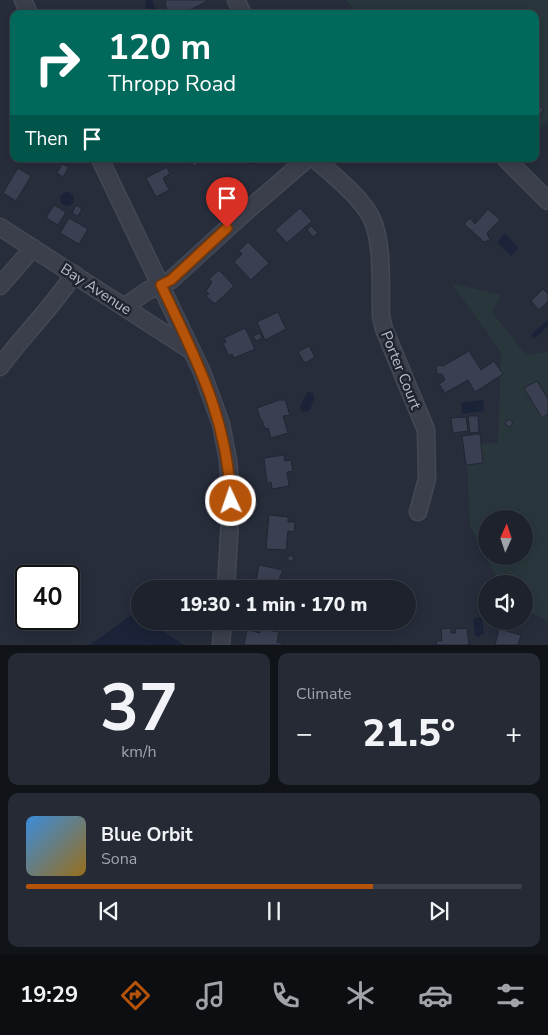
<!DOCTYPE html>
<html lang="en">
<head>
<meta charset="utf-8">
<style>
  body { margin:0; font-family:"Nunito Sans",sans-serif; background:#252a34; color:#f1f3f6; height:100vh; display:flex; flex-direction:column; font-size:19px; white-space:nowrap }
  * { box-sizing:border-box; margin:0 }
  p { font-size:16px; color:#a0a4a9 }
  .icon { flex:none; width:28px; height:28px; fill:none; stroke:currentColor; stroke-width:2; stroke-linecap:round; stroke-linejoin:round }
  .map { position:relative; height:645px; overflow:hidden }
  .drawer { display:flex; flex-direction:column; gap:8px; padding:8px; background:#101318; flex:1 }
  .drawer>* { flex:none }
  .top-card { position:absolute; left:10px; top:10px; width:529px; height:152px; border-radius:10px; box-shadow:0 2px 12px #0003,0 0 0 1px #3b3f48; background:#00695c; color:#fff; overflow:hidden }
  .needle { width:32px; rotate:3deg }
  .tools { position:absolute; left:478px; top:510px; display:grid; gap:10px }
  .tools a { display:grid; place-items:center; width:55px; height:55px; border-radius:50%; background:#1d222c; box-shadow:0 2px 12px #0003,0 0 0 1px #3b3f48; font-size:25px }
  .speed { position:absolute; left:15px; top:565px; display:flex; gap:10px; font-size:25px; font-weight:700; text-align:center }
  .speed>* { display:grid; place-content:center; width:65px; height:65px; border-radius:50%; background:#1d222c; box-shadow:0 2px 12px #0003,0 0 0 1px #3b3f48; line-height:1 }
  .speed .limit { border:2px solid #111; border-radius:8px; background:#fff; color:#111 }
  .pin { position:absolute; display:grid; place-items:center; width:42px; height:42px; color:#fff; margin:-51px -21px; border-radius:50% 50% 50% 0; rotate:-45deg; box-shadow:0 0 5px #0007 }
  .pin .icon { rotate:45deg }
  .me { position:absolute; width:55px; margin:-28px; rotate:357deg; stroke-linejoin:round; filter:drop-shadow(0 0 4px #0008) }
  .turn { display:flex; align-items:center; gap:18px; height:105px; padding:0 15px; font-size:22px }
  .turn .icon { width:65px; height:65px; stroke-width:2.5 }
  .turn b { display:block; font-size:35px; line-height:42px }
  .then { display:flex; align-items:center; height:48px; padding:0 15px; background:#0003; gap:10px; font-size:19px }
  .big { font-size:38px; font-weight:800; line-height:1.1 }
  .drawer .card { flex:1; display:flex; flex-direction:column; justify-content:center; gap:8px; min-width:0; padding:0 18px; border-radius:10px; background:#252a34 }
  .drawer .dial { align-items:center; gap:0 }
  .dial b { font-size:65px; line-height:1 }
  .song { display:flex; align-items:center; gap:15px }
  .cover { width:60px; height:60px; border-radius:8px; background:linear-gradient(135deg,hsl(210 70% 55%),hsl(40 70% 35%)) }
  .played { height:5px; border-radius:2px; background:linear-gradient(90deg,#b45309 70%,#3b3f48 70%) }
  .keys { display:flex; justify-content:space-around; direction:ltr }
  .heat { display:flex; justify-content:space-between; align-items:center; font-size:28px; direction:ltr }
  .drawer .tiles { flex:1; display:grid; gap:8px; grid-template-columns:1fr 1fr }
  .card:last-child { grid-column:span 2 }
  .trip { position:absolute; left:131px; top:580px; width:285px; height:50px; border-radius:25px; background:#1d222c; box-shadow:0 2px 12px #0003,0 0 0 1px #3b3f48; font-weight:800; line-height:50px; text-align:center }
  .tab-bar { display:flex; height:80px; justify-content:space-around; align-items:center; background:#0c0e12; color:#a0a4a9 }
  .tab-bar .icon { width:35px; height:35px }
  .tab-bar .on { color:#b45309 }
  .tab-bar b { font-size:22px; color:#f1f3f6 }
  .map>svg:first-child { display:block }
</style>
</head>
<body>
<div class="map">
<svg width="548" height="645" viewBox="0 0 548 645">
  <rect width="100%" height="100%" fill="#272d3b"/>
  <!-- green -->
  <g fill="#29373c" fill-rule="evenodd">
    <polygon points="346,0 548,0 548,120 535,133 535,14 358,14"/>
    <path d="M451,283L501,295L492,312L526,355L548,352V620L524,610V584H500L470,526L466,444L498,443L501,352ZM486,519H524V556H486Z"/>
  </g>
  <!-- water -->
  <g fill="#1b2338">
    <polygon points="146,0 152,0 157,14 148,13 145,6"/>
    <circle cx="67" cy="199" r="7"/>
    <polygon points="505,233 518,248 511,256 497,242"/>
    <polygon points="547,320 548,326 534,339 531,335"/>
    <polygon points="308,392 313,393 314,398 310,410 306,412 301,411 300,406"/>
    <polygon points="483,400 484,411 462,414 461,403"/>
    <polygon points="140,609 140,621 161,621 163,631 184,645 90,645"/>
    <polygon points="480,617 482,620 484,634 478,637 475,636 473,621 475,618"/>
  </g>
  <!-- building -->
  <g fill="#3a4052" stroke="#222633">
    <polygon points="165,0 206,0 206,2 181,14 167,14"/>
    <polygon points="535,100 544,110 535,119"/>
    <polygon points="195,159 198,164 193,166 191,161"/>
    <polygon points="246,159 262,159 249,164"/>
    <polygon points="62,164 69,167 63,177 57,173"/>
    <polygon points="167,167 170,174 163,178 169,190 156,197 146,178"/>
    <polygon points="18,168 31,176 16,201 3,193"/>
    <polygon points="54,205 66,212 58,225 46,218"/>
    <polygon points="76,205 82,209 78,216 72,213"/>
    <polygon points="300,208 312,221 287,243 275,230"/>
    <polygon points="488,209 500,220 487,233 490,240 484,242 464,224 470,218 475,224"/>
    <polygon points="69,218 88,229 79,244 60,233"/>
    <polygon points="311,226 318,233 313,237 307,230"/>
    <polygon points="248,242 269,263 251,280 234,262 242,254 239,251"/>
    <polygon points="219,270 234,286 215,304 206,296 209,294 206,291 212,282 209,279"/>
    <polygon points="543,289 548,294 548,301 539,310 531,301"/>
    <polygon points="278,312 286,329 265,340 257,322"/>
    <polygon points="245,328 255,349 234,358 232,354 229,356 223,343 226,342 224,338"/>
    <polygon points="260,333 262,338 256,341 253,336"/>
    <polygon points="309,346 315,357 305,363 298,352"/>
    <polygon points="469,351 481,370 494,361 503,374 475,392 468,380 445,393 439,384 445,380 442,374 437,374 436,367 439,365 443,366"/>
    <polygon points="537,381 548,399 548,414 542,418 524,388"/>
    <polygon points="279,400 285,400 290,415 283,416 288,433 271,438 268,428 265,429 262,420 261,421 257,408"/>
    <polygon points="468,416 478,416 479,432 470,433"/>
    <polygon points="466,417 468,431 453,433 451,418"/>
    <circle cx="509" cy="423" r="3.5"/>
    <polygon points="480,434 483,463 466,465 462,436"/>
    <polygon points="284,455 285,461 291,460 293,471 287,472 289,486 272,489 271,482 267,483 264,458"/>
    <polygon points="269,515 288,517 288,522 295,522 294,532 288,531 286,550 266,549"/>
    <polygon points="288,556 294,556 293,561 288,561"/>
    <polygon points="259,565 283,570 276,586 256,581"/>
    <polygon points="451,628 451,633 456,633 455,629 467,628 469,645 437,645 436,641 442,641 441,629"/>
    <polygon points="260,629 279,632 277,642 286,645 244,645 247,630 260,633"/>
    <polygon points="499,629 521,635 518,645 495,645"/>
  </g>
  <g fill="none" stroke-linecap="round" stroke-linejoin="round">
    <defs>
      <g id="minor">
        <polyline points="23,0 29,14"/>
        <polyline points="236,0 243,14"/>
        <polyline points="100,159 202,372 221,424 228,460 231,501 226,589"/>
        <path d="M315,159C334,176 359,195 371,217C384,243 380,288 381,316L384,329L426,430L427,479L418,512"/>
        <polyline points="506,159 548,201"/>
        <polyline points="0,227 192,351"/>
        <polyline points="0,286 33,248"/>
        <polyline points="124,307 147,291 171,280 241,216 307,159"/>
        <path d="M0,367C23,335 52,308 74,274"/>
        <polyline points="221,645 223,621"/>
      </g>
    </defs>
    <!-- minor casing -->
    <use href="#minor" stroke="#444855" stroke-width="19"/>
    <!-- minor -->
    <use href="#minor" stroke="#3b3f4c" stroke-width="16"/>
  </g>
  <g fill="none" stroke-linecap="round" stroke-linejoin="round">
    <defs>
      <path id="route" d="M227,228L171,280L161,285C196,359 227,416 231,501"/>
    </defs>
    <!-- route casing -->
    <use href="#route" stroke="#753606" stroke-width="12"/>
    <!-- route -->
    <use href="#route" stroke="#b45309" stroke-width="9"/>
  </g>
  <g text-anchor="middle" stroke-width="5" stroke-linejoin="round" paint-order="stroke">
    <!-- street labels -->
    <g font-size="15" fill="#b7bac7" stroke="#202431">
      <text transform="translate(96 289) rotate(33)" y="5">Bay Avenue</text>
      <text transform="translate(401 370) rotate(68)" y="5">Porter Court</text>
    </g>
  </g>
</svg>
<div class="tools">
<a><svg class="needle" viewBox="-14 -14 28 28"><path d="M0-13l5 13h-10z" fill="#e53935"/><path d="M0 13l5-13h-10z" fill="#a0a4a9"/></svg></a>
<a><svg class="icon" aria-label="sound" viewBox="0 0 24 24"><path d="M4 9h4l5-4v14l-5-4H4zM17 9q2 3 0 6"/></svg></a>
</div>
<div class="speed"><div class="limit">40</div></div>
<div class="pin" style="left:227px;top:228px;background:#d93025"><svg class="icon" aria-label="arrive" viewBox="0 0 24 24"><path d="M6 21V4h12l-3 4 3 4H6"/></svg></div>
<svg class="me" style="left:231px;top:501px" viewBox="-20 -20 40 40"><circle r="17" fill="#b45309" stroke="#fff" stroke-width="3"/><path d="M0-11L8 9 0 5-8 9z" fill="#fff"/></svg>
<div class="trip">19:30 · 1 min · 170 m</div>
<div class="top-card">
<div class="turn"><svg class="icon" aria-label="right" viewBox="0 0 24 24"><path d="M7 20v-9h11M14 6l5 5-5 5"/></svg><div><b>120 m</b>Thropp Road</div></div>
<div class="then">Then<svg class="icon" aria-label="arrive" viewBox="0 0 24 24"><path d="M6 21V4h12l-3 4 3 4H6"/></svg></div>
</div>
</div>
<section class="drawer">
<div class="tiles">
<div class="card dial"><b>37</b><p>km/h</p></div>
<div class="card"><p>Climate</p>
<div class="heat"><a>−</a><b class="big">21.5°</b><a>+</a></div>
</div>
<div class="card">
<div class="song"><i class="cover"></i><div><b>Blue Orbit</b><p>Sona</p></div></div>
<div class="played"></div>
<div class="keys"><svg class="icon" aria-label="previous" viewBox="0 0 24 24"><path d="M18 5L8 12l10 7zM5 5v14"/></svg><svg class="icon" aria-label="pause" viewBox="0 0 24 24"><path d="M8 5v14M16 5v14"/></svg><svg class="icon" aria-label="next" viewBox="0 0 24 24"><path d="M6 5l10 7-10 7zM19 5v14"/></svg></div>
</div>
</div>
</section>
<nav class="tab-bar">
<b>19:29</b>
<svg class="icon on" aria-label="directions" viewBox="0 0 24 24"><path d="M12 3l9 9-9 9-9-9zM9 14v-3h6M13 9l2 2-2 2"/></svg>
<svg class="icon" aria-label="music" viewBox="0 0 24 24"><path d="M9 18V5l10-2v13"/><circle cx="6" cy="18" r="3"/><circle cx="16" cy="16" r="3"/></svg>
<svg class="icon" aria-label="phone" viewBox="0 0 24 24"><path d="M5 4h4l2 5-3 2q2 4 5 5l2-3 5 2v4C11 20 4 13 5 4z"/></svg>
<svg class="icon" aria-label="climate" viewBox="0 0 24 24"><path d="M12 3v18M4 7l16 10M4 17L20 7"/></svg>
<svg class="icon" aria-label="car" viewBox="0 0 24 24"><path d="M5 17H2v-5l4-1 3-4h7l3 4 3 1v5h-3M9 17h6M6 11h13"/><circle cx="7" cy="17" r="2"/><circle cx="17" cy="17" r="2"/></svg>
<svg class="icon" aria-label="filters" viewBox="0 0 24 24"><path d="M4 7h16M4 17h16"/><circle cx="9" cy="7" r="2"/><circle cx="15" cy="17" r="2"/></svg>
</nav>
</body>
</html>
